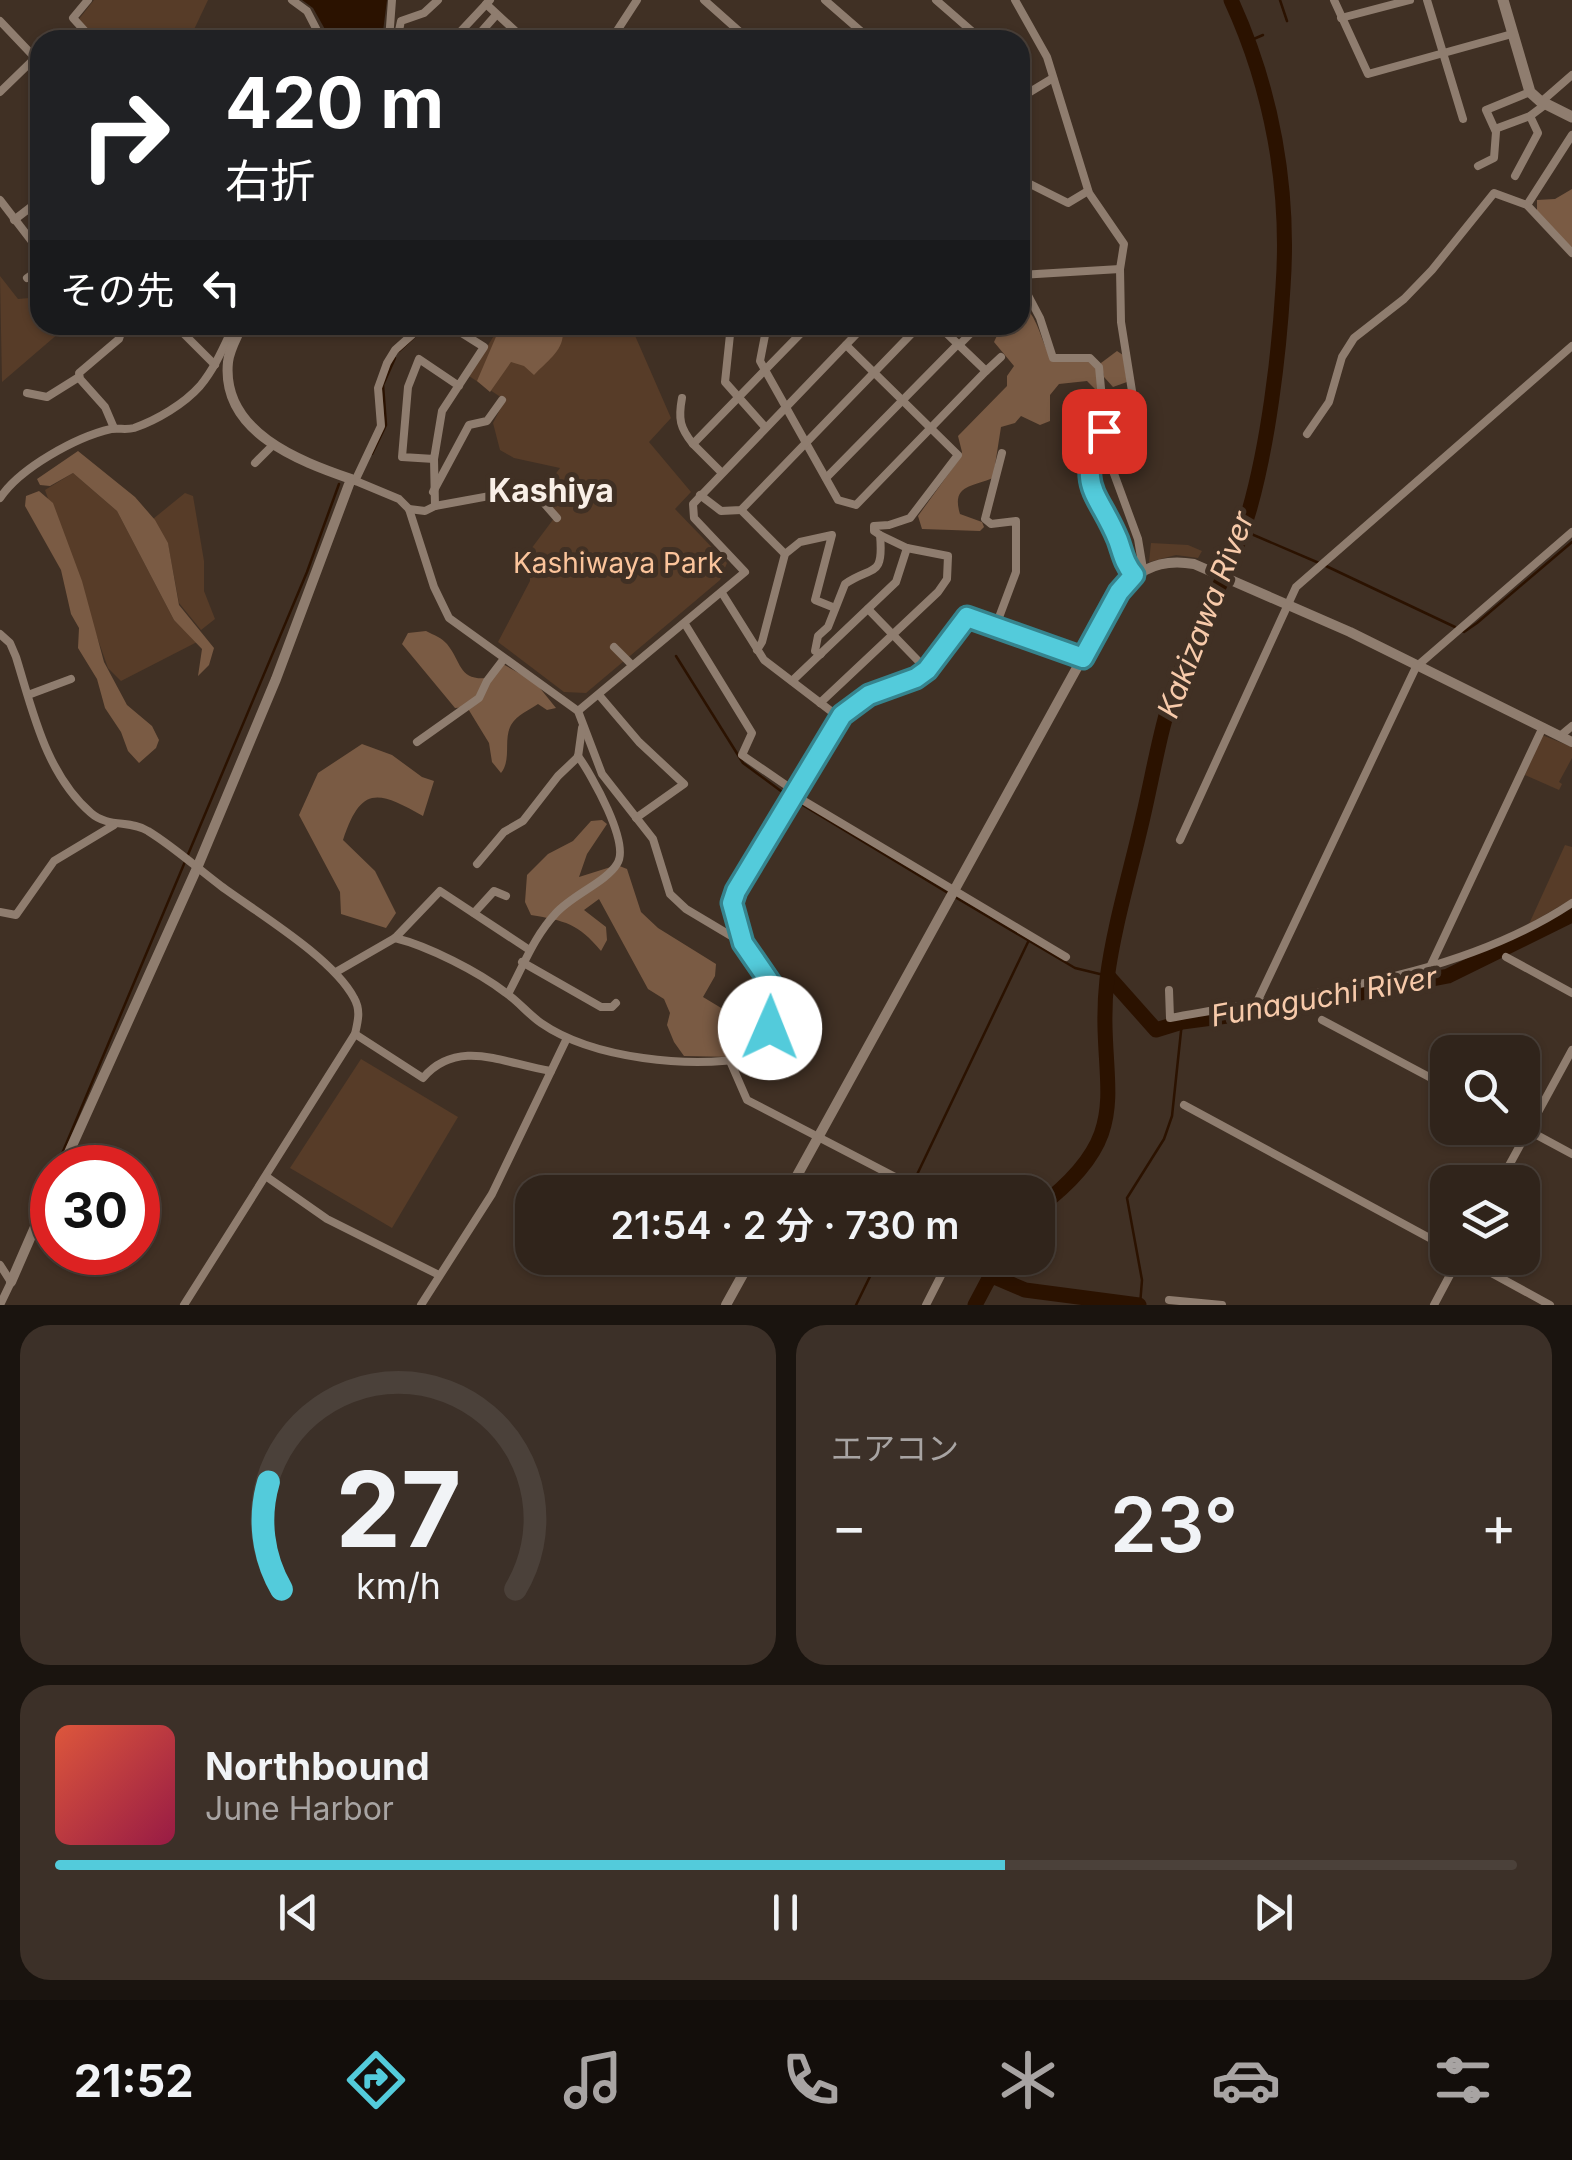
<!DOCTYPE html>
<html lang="ja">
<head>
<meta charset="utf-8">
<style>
  body { margin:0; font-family:Inter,"Noto Sans JP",sans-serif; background:#3c3028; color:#f1f3f6; height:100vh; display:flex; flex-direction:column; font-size:38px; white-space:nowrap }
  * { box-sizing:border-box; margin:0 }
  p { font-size:32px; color:#a8a4a3 }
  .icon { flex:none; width:55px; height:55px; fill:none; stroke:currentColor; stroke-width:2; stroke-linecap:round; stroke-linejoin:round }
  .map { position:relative; height:1305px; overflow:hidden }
  .side { display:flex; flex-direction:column; gap:20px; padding:20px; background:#1a140f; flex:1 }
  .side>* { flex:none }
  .guide { position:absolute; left:30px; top:30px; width:1000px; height:305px; border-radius:30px; box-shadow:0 2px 8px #0004,0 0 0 2px #4b413a; background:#202124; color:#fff; overflow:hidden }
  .tools { position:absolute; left:1430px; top:1035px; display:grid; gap:20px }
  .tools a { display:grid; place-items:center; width:110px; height:110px; border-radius:20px; background:#30241b; box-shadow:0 2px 8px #0004,0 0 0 2px #4b413a; font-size:50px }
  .speed { position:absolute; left:30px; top:1145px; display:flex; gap:20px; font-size:50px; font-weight:700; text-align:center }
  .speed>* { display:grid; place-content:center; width:130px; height:130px; border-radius:50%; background:#30241b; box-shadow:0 2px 8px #0004,0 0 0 2px #4b413a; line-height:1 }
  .speed .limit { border:15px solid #d22; background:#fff; color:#111 }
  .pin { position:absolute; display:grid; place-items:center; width:85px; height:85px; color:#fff; margin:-42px; border-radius:20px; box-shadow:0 5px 15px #0006 }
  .me { position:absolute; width:110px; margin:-55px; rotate:1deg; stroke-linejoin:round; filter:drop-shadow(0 0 8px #0008) }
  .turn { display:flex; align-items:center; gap:35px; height:210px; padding:0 30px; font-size:45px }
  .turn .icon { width:130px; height:130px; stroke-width:2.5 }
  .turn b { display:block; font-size:70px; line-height:85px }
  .then { display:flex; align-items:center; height:95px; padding:0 30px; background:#0003; gap:20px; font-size:38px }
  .big { font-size:75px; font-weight:600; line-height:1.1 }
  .side .widget { flex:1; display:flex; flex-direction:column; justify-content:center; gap:15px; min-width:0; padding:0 35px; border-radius:30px; background:#3c3028 }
  .side .dial { align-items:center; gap:0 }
  .dial svg { height:260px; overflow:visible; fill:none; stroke:#4b413a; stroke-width:7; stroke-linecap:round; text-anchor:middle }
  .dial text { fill:#f1f3f6; stroke:none }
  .song { display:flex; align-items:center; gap:30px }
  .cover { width:120px; height:120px; border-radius:15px; background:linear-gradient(135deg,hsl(10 70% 55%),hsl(340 70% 35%)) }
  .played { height:10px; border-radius:5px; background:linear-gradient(90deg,#53cbdb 65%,#4b413a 65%) }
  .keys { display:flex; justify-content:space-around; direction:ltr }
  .heat { display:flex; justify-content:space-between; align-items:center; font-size:55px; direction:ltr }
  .side .tiles { flex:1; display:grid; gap:20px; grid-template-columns:1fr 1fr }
  .widget:last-child { grid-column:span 2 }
  .trip { position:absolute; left:515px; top:1175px; width:540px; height:100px; border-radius:30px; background:#30241b; box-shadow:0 2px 8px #0004,0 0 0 2px #4b413a; font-weight:600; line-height:100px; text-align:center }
  .menu { display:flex; height:160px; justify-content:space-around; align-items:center; background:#130e0b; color:#a8a4a3 }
  .menu .icon { width:70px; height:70px }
  .menu .active { color:#53cbdb }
  .menu b { font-size:45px; color:#f1f3f6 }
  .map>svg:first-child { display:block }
</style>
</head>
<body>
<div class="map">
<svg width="1572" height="1305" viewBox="0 0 1572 1305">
  <rect width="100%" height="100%" fill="#403024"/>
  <!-- green -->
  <g fill="#573c28">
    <polygon points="94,0 208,0 189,40 96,40 79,19"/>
    <polygon points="0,276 18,299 29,298 40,310 40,325 53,325 59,333 2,382"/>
    <polygon points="495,325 704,325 702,332 633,331 671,418 649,442 691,492 675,509 727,563 720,580 586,693 564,692 498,642 530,581 528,553 555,517 542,492 560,468 514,458 500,450 493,423 505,400 469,376 495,334"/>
    <polygon points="73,473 117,511 174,620 197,642 121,681 108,668 45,490"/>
    <polygon points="185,493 193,496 204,561 204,591 215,619 201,630 179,603 168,544 153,519"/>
    <polygon points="1151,543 1188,545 1202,551 1198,558 1176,555 1149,562"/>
    <polygon points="1542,735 1572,747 1572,758 1559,782 1562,784 1559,790 1525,775"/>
    <polygon points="1565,845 1572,847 1572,899 1529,924"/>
    <polygon points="361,1059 458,1117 392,1228 290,1168"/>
  </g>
  <!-- forest -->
  <g fill="#7a5b44">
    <polygon points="1572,189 1572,255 1537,214 1537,200 1555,199"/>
    <path d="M1029,311C1041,327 1043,349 1054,362H1092L1096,366L1099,393L1087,381L1059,384L1050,395V421L1040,425L1021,416L1015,423L1001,427L993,478C972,487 951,485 960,514L982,522L984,527L980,531L922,529L918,516L960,458L962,452L958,436L1007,386V376L1014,366L994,342L1002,325H1020V313Z"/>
    <path d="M501,325H561C569,347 548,360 534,375L524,366L511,362L490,392L477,381Z"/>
    <polygon points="1117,351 1123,355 1127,382 1113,387 1104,377 1101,363"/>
    <polygon points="78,451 135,497 155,520 168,543 179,605 214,648 209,665 198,676 202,649 174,620 117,511 73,473 50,486 40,485 37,479"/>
    <polygon points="39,491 53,503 82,581 104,662 127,705 152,726 159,740 156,748 139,763 128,751 121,732 105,708 97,679 78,648 79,628 71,614 61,570 25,506 26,496"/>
    <path d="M426,631C434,635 442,638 447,644C463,664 458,681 489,678L501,663L535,682L556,708L547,710L538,704C529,710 517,715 511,725C503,740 512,759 501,773L492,762L489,743L467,707L455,708L402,644L408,633Z"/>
    <path d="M362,744L392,755L422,777L434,781L423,816C377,790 361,786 343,840L375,871L396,913L386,928L341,914L340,892L299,815L318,773Z"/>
    <path d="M602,820L607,824L587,854L579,877L617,865L627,869L641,912L658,928L716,964L715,976L703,997L746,1023L754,1034L747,1046L733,1057L684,1056L674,1042L667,1025L670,1013L664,999L648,989L599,899L584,910L606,927L607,940L601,951C578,923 565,921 531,915L525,902L527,875L548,854L573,841L591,821Z"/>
  </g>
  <!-- water -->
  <polygon fill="#2b1200" points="302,0 387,0 383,31 378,40 331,40 313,8"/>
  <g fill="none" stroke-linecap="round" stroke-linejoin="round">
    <!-- stream -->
    <g stroke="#2b1200" stroke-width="2.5">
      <polyline points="1280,0 1287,21"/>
      <polyline points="1249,41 1263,35"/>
      <polyline points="399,351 427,325"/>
      <polyline points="372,454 386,425 383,385 395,358"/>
      <polyline points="1242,530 1319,563"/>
      <polyline points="1326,566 1455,627"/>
      <polyline points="1462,631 1464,632 1477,623 1572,542"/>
      <polyline points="676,656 743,763 789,797"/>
      <polyline points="796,801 948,893"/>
      <polyline points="955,897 1075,968 1108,976"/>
      <polyline points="56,1168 307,572 339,484"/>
      <polyline points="913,1183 1028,942"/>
      <polyline points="856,1305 879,1258"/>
      <polyline points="1140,1305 1142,1280 1127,1198 1164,1139 1172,1116 1182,1022"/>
    </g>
    <!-- river -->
    <g stroke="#2b1200" stroke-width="15">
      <polyline points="1108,976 1156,1030 1182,1022 1274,1010 1448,976 1572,915"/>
      <path d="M1038,1208C1143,1129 1095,1087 1107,979C1114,925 1131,870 1143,817C1154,770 1161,723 1178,678C1199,623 1233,566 1249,511C1268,445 1279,356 1283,287C1290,188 1272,89 1231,0"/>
      <polyline points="990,1275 1025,1290 1139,1305"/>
      <polyline points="975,1305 1000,1258"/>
    </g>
    <!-- minor -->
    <g stroke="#8f7d6f" stroke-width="8">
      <polyline points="88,0 73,18 93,40"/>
      <polyline points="292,0 307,11 322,40"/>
      <polyline points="704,0 749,40"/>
      <polyline points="825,0 871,40"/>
      <polyline points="936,0 982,40"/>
      <polyline points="1015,0 1047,57 1089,193 1124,244 1120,269 1121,322 1132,391 1113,471 1138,539 1143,569"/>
      <polyline points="1334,0 1368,74 1512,34"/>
      <polyline points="1427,0 1463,119"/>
      <polyline points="486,4 525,40"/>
      <polyline points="1341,18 1410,0"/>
      <polyline points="0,21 40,63"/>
      <polyline points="461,31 490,0"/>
      <polyline points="389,40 392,0"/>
      <polyline points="397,40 401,21 424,13 438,0"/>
      <polyline points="474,40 496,15"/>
      <polyline points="548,40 555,33"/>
      <polyline points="611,40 637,0"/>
      <polyline points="0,92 35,58"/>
      <polyline points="1020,98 1053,78"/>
      <polyline points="1541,102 1572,75"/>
      <polyline points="1495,129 1530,116 1546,104"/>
      <polyline points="1478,166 1494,158 1496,132 1486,110 1530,92"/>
      <polyline points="1515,176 1538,133 1530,116"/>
      <polyline points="1020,179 1068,203 1088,191"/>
      <polyline points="0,200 40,252"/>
      <polyline points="1527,205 1572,135"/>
      <polyline points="14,220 40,200"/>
      <polyline points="1020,275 1120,269"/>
      <polyline points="27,278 40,269"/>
      <polyline points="1020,280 1040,318 1053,358 1090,358 1099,367 1105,431 1090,457 1089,473 1100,509 1117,538 1123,562 1134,575"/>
      <polyline points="110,325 120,336 119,339 79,373 80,379 105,407 114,428"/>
      <polyline points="175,325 215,365"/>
      <polyline points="449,325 484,347 442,411 434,459 402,457 408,387 419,359 459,386"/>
      <polyline points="731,325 725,382 765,427"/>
      <polyline points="767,325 760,361 765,370 809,325"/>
      <polyline points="959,345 978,326"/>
      <polyline points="986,371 1001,357"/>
      <polyline points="27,393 47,397 79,377"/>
      <path d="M682,398C678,419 680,428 693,444"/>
      <polyline points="1307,434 1329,402 1342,357 1354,338 1404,299 1432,270 1494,193 1527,205 1572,253"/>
      <polyline points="255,463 272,446"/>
      <polyline points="721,472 693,444 765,370 838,500 856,505 986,371 938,325"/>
      <polyline points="826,478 958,344"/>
      <path d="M351,479L399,499L409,509L434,587L449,618L578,711L602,774L653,839L670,894L686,909L743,943L770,980L776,996L775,1012L766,1041L752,1057C691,1069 593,1059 541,1023C528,1014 519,1002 506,993C479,972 428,946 395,938"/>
      <polyline points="355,481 381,426 378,388 387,363 395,350 423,325"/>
      <polyline points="433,492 469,425 487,421 502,400"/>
      <polyline points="700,495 721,511 741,510 920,325"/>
      <path d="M0,498C20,468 76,437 111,429C119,428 127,430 134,428C157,420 184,404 200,386C215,368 224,346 234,325"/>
      <polyline points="435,506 517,491 535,493 557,518"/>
      <polyline points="409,509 425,511 435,506 434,459"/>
      <polyline points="741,510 785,554"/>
      <polyline points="722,593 764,660 840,718"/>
      <polyline points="868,609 927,670"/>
      <polyline points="685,624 752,733 742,755 796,792"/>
      <polyline points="995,628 1016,572 1016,521 991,524 985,519 1002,453"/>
      <path d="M0,634L10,643L16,657C33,712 46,774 91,813C108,828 131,820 148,831C174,847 197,868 221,886C259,914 333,958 354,998C361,1010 358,1021 355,1034L184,1305"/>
      <polyline points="614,647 632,665"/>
      <polyline points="757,650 762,642 785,554 800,542 832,535 815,600 835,608"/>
      <path d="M821,654L815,651L818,636L828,627L845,584C872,565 884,579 880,535L874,531V526L889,525L910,518L958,455L846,345"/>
      <polyline points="792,681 896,582 907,548"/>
      <polyline points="28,695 71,679"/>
      <polyline points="599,695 639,742 684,784 636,818"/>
      <polyline points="820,703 938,592 947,579 948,556 907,548 880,535"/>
      <polyline points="578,711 745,572 694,518 693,504 865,325"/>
      <polyline points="1560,736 1572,726"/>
      <polyline points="417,742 479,698 487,681 503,660"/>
      <polyline points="794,795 1066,957"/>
      <polyline points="1180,840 1296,587 1572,346"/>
      <polyline points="477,864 504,832 523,821 558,776 578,757 582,728"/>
      <polyline points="0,912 16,915 54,861 114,825"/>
      <polyline points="474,913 494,891 506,896"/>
      <path d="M743,943L733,909L735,891L847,710C869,694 891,691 914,679C936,668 952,637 967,617L1083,658"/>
      <polyline points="1506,957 1572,993"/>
      <polyline points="522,962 601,1007 612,1007 616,1003"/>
      <polyline points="1430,967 1542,729"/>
      <polyline points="336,972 395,938 440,891 528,949"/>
      <path d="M1169,990L1170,1018C1304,993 1456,980 1572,903"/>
      <path d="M508,994C524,965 533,938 556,913C572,895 606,882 617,864C631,844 591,774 578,756"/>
      <polyline points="1257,1002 1416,667 1572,532"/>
      <polyline points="1322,1020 1448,1087"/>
      <path d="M355,1034L423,1078C458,1037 505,1064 551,1071"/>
      <polyline points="730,1061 747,1100 924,1192"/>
      <polyline points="1184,1105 1448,1248"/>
      <polyline points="1522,1127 1572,1154"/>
      <polyline points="267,1177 327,1219 439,1275"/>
      <polyline points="1500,1182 1572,1050"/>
      <polyline points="1464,1258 1550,1305"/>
      <polyline points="0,1265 11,1282 0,1305"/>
      <polyline points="1169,1300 1222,1305"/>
      <polyline points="421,1305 492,1194 567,1038"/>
      <polyline points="926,1305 950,1258"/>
      <polyline points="1434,1305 1459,1258"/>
    </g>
    <!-- tertiary -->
    <g stroke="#8f7d6f" stroke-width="10">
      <path d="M62,1168L197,868L276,679L351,479C299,461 221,432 228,362C229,350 237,337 242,325"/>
      <path d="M788,1192L1111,606C1131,573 1155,557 1194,564L1350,632L1572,742"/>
      <polyline points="11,1282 52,1188"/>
      <polyline points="726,1305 752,1258"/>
    </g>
    <!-- secondary -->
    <polyline stroke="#8f7d6f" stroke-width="11" points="1503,0 1530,92 1540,101 1572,117"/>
  </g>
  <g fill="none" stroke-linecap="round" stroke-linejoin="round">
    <defs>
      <path id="route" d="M770,1028L776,1005L774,988L743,943L732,903L736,891L842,715L869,695L916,678L927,670L967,617L1083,658L1119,592L1134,575C1124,563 1123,554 1118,540C1098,491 1074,486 1104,431"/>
    </defs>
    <!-- route casing -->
    <use href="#route" stroke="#36848e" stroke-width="25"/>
    <!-- route -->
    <use href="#route" stroke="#53cbdb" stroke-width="18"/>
  </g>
  <g text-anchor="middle" stroke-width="10" stroke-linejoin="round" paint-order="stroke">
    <!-- park labels -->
    <g font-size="28" fill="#fbc49b" stroke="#403024">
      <text x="618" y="573">Kashiwaya Park</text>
    </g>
    <!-- water labels -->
    <g font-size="30" font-style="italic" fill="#f7caaa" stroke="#403024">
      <text transform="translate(1206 615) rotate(-69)" y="10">Kakizawa River</text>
      <text transform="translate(1324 997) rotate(-10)" y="10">Funaguchi River</text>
    </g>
    <!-- quarter labels -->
    <g font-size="32" font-weight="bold" fill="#f9efe7" stroke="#403024">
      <text x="551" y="502">Kashiya</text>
    </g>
  </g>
</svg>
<div class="tools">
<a><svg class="icon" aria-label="search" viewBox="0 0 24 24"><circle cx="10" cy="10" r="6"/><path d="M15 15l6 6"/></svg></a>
<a><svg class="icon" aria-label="layers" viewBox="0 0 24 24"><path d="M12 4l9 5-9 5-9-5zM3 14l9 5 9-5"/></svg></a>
</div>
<div class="speed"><div class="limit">30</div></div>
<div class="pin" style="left:1104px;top:431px;background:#d93025"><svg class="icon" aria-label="arrive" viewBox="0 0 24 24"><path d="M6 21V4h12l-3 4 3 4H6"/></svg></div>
<svg class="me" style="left:770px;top:1028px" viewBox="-20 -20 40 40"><circle r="19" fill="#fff"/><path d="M0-13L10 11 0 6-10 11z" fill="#53cbdb"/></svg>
<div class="trip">21:54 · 2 分 · 730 m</div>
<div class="guide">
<div class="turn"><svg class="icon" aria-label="right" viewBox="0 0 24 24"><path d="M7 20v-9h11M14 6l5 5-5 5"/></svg><div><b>420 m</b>右折</div></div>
<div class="then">その先<svg class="icon" aria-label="left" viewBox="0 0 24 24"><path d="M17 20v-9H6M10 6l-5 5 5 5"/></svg></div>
</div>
</div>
<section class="side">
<div class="tiles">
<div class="widget dial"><svg viewBox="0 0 100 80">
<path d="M14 69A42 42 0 1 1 86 69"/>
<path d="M14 69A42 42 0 0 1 10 36" stroke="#53cbdb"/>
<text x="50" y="56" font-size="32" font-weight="700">27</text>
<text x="50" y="72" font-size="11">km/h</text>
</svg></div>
<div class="widget"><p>エアコン</p>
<div class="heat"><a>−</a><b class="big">23°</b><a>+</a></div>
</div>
<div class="widget">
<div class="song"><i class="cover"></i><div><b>Northbound</b><p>June Harbor</p></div></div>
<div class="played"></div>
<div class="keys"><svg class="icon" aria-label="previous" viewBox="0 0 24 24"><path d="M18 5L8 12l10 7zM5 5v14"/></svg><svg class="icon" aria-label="pause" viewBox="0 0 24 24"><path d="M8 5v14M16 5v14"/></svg><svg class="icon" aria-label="next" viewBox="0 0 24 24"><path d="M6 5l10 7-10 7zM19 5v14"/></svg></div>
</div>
</div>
</section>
<nav class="menu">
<b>21:52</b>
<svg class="icon active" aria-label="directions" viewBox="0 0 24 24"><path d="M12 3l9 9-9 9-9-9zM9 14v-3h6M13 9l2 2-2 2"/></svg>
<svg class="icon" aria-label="music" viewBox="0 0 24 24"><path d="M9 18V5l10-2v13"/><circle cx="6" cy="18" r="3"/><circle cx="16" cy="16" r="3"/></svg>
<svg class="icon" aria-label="phone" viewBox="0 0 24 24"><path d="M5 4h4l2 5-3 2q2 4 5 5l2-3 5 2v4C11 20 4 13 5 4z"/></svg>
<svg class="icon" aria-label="climate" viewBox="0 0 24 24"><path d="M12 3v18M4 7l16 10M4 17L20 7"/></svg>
<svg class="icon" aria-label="car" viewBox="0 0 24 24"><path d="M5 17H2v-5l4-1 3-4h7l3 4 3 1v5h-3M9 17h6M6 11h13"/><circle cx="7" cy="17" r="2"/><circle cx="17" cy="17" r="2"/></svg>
<svg class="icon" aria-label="filters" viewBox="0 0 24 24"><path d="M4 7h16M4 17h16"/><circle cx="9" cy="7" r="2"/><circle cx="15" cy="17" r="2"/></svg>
</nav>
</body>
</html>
